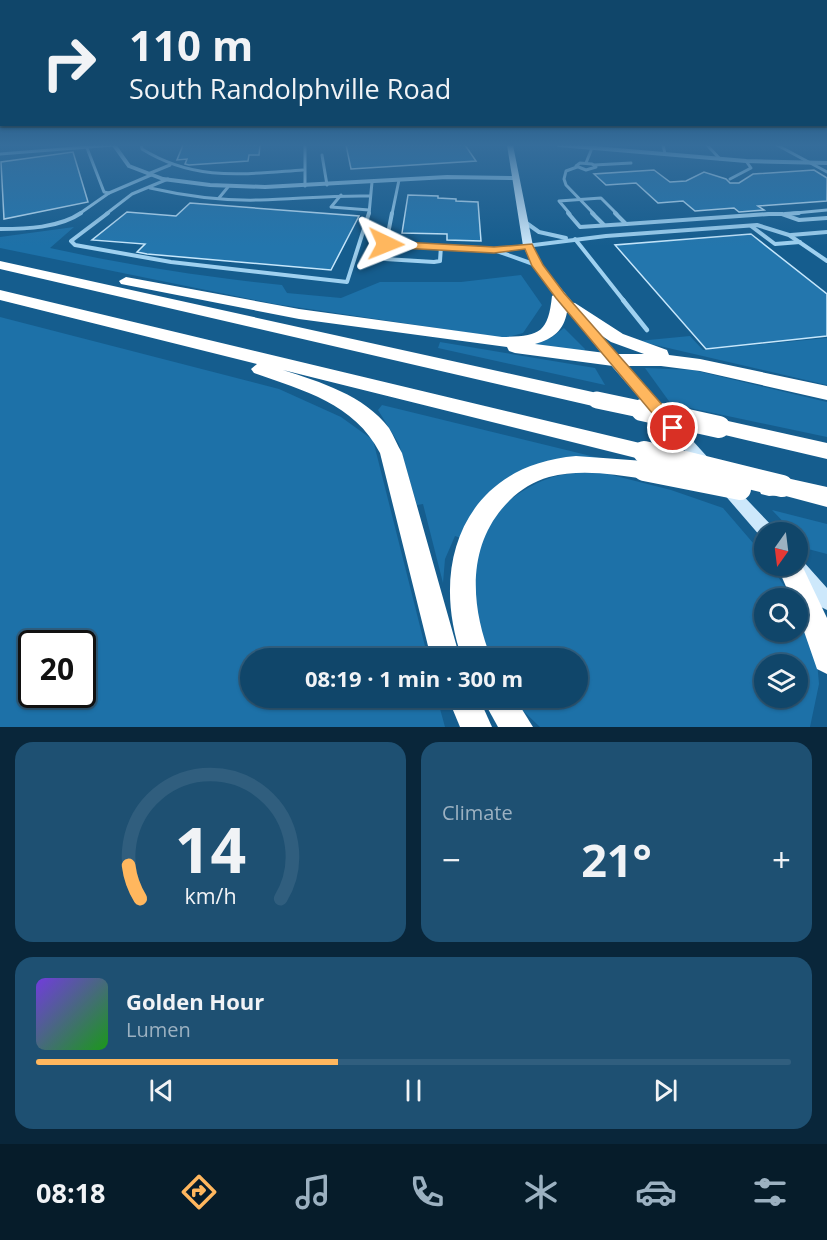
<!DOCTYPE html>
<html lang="en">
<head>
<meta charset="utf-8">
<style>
  body { margin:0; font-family:"Open Sans",sans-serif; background:#1e5072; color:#f1f3f6; height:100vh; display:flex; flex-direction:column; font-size:22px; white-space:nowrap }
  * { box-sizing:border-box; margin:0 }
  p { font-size:20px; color:#9cb1c1 }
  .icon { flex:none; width:33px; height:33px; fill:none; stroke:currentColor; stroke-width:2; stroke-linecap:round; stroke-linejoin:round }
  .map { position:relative; height:727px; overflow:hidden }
  .side { display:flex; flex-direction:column; gap:15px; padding:15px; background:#09263a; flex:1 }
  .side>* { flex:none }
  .top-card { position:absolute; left:0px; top:0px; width:828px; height:126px; box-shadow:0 2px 4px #0004,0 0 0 2px #305e7e; background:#10466a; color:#f1f3f6; overflow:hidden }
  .needle { width:39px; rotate:194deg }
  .buttons { position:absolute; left:754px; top:522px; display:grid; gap:12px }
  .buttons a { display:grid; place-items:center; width:54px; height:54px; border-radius:50%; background:#10466a; box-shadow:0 2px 4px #0004,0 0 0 2px #305e7e; font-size:30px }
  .speed { position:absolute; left:18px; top:630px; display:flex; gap:12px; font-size:30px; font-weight:700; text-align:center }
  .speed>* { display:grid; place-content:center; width:78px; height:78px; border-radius:50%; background:#10466a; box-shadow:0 2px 4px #0004,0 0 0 2px #305e7e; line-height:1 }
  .speed .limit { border:3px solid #111; border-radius:9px; background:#fff; color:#111 }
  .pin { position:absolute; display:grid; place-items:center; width:51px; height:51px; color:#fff; margin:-26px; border:3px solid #fff; border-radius:50%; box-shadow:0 2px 6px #0007 }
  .me { position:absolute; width:66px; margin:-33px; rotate:92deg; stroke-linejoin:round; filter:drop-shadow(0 0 4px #0008) }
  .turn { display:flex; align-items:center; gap:21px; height:126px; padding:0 30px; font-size:27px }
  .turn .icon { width:78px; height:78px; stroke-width:2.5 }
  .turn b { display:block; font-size:42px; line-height:51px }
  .big { font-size:45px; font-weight:700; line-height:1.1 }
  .side .tile { flex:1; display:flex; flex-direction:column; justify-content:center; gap:9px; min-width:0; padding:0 21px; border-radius:18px; background:#1e5072 }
  .side .dial { align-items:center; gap:0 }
  .dial svg { height:156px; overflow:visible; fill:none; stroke:#305e7e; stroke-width:7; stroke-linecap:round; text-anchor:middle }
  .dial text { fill:#f1f3f6; stroke:none }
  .song { display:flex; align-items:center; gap:18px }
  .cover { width:72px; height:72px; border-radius:9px; background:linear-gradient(135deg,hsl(260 70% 55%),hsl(120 70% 35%)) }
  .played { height:6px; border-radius:3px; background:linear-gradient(90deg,#ffb75e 40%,#305e7e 40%) }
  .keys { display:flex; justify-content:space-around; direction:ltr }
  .heat { display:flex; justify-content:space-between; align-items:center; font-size:33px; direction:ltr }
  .side .tiles { flex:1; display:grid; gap:15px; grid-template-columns:1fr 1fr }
  .tile:last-child { grid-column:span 2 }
  .trip { position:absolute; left:240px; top:648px; width:348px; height:60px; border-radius:30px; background:#10466a; box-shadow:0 2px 4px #0004,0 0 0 2px #305e7e; font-weight:700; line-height:60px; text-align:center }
  .tab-bar { display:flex; height:96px; justify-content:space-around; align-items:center; background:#061c2a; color:#9cb1c1 }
  .tab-bar .icon { width:42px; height:42px }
  .tab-bar .active { color:#ffb75e }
  .tab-bar b { font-size:27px; color:#f1f3f6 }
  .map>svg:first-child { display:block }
</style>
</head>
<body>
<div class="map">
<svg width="827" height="727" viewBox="0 0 827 727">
  <rect width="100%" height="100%" fill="#155d8e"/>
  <!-- green -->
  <g fill="#1d71a8" fill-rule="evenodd">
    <path d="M74,227L50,248C127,265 203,277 282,285L287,293L341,298L380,282H461L521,275L542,305L523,333L504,338L275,304L0,248V237Z"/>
    <path d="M0,317L279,389L341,417L373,440L428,658H250V698H437L445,727H0ZM32,644H82V694H32Z"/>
    <polygon points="564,328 585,349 584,351 525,344 551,338"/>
    <polygon points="690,336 703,350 827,338 827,385 638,341"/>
    <polygon points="440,342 595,368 605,385 438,348"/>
    <polygon points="645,368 693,370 827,402 827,437 671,404"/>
    <polygon points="382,405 599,458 555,460 530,467 461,538 455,536 445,559 443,583 423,504 417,505 399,444 378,410"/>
    <path d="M600,472L671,490L723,508L765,557V566H771L792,598H765V632H798V607L816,650L819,684L810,727H540L518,706L513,698H578V658H490C477,633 472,607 474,578C476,560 479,541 488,525C501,500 540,477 567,474C578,472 589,473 600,472ZM765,664H798V698H765Z"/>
    <polygon points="772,510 827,524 827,554 808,549 798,538 798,532 793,532"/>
  </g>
  <!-- building -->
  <g fill="#2376ad" stroke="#c6e7fc" stroke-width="1.5">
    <polygon points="183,145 260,145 259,155 249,155 248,161 189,165 185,164 187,159 177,160"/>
    <polygon points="346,145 465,145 476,161 351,169"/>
    <polygon points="73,152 88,202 4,219 1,162"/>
    <polygon points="654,170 670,182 686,181 704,172 726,179 730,183 739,183 753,174 814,170 827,178 827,201 758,206 764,210 739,212 734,208 695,211 683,201 658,203 636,183 606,185 594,174"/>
    <polygon points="408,195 438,196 438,198 456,199 456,201 478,202 481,241 447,240 447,234 402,233"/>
    <polygon points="190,203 359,216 331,270 147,254 137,252 145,244 92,240 127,212 176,216"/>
    <polygon points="751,234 827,294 827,336 706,349 615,245"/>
  </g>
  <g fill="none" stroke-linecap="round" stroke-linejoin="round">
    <!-- service-far2 -->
    <g stroke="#9fd1f0" stroke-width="3">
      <path d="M141,145L142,149C195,182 244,174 303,170"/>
      <polyline points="305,145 305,186"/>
      <polyline points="663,145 665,154"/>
      <polyline points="707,145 720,159"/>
      <polyline points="777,145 827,172"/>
      <polyline points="87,148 104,192 109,193"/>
      <polyline points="0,154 114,145"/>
      <polyline points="322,155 327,185"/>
      <polygon points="580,163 592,164 596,167 586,170 576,166"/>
      <polyline points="586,163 592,148"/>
      <polyline points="594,165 631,163"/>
      <polyline points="577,167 566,171 564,179 566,185 594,214"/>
      <polyline points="148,174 170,165"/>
      <polyline points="730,179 751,168 746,161"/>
      <path d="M150,188C185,196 223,201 260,200C297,199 333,195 370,196"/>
      <polyline points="341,195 331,207 369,210"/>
      <polyline points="219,198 228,187"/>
      <polyline points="79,214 109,193 151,175"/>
      <polyline points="106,214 132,194 168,179"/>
      <polyline points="369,214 372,182"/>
      <polyline points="392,214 399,180"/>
      <polyline points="570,214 559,201 601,198 617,214"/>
      <polyline points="767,214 782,214"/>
      <polyline points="785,214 827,210"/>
    </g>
    <!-- service-far1 -->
    <g stroke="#9fd1f0" stroke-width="4">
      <polyline points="108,213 71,241 75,245 171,262 347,282 369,213"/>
      <polyline points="392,213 386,244 494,250 536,265"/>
      <polyline points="568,213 580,227 626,224"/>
      <polyline points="592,213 604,225"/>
      <polyline points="615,213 626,224"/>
      <polyline points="785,214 799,213"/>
      <polyline points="525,222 539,232 566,238"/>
      <polyline points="626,224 769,214 782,214 799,220 827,218"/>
      <polyline points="751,226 775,244 800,242"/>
      <path d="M0,229C26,229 59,228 81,213"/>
      <polyline points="791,235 827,232"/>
      <polyline points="575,239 624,301"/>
      <polyline points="386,244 385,259 434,262 440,261 441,246"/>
      <polyline points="494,250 606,236 757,225 789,235 827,261"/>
    </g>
    <!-- service -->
    <polyline stroke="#9fd1f0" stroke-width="4.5" points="623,300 647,330"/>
    <!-- minor -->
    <g stroke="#9fd1f0" stroke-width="4">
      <polyline points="114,145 129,166 163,179 210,185 265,187 447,177 516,178"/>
      <polyline points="559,145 746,161 827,163"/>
    </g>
    <!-- secondary -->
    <g fill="#cde8fb" fill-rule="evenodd">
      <polygon points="507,145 513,145 533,246 542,265 617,357 711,461 713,465 711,469 706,471 701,469 609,363 533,266 523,246"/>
      <polygon points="728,483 733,485 773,527 775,532 765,532 765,538 761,537 723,493 720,489 723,485"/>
      <polygon points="798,559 802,560 827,588 827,610 821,607 790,572 788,566 798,566"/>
    </g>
    <!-- motorway -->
    <g fill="#fff" fill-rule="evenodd">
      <polygon points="0,261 597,393 604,395 607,400 604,405 597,407 0,269"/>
      <path d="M126,277L299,309L502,337C539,336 548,334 552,296L560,291L565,293L567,302L575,303L623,334L667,350L669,355L700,359L827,386V400L700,371L661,366H613L515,353L509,351L507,347L299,319L121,284L119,281ZM567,312L611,342L644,354H613L535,344C553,339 564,330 567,312Z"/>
      <path d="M0,290L644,444L652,446L655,452L652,458L644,460L283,370C320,382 364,395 389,428C394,436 397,445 402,453L460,658H431L380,453C354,403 304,391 254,373L251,369L257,364L0,300Z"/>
      <polygon points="719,419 827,443 827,459 712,432 709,427 712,422"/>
      <path d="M576,456L644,461L652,464L655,470L652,476L644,479C613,474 580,469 549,477C534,481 520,490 510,500C466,543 470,605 491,658H462C428,562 466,465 576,456Z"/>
      <polygon points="782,477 827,487 827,507 782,495 769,496 761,494 758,487 761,480"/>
      <polygon points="798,557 827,618 827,674 817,669 798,614 798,598 791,598 777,566 798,566"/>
      <polygon points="448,698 479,698 492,727 460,727"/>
      <polygon points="482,698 515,698 533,727 498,727"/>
    </g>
    <!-- motorway-bridge-far1 -->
    <polyline stroke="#fff" stroke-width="17" points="597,400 649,411"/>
    <!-- motorway-bridge -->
    <g stroke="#fff" stroke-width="22">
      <polyline points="642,410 719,427"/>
      <polyline points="644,452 782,486"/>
      <polyline points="644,470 740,489"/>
    </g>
  </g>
  <!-- sky -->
  <linearGradient id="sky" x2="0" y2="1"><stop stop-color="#0c334e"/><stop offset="0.59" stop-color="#356d9b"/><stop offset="1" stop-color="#356d9b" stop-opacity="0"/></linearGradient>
  <rect width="827" height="246" fill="url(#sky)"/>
  <!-- route -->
  <polygon fill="#ffb75e" stroke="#a6773d" stroke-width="1.5" points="386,241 494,247 532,244 543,265 564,293 679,424 681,428 679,432 668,432 556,298 532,266 525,249 494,253 382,247 381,244"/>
</svg>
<div class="buttons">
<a><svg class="needle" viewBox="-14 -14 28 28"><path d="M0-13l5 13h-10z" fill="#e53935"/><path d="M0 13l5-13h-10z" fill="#9cb1c1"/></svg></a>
<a><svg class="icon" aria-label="search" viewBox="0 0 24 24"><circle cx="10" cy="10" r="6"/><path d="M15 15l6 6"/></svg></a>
<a><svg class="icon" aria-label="layers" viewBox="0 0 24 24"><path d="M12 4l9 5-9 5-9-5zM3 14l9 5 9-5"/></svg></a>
</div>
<div class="speed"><div class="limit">20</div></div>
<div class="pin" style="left:673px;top:428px;background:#d93025"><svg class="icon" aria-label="arrive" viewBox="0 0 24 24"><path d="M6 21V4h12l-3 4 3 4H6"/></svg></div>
<svg class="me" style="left:386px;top:244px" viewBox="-20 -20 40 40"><path d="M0-17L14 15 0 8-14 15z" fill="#ffb75e" stroke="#fff" stroke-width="4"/></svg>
<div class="trip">08:19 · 1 min · 300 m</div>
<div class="top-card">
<div class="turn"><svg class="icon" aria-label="right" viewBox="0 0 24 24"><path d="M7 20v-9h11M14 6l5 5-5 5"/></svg><div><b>110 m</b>South Randolphville Road</div></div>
</div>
</div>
<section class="side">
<div class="tiles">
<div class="tile dial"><svg viewBox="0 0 100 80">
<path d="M14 69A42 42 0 1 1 86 69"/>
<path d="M14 69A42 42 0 0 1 8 52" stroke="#ffb75e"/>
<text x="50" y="56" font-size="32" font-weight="700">14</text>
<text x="50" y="72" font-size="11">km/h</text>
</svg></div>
<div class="tile"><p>Climate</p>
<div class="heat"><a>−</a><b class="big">21°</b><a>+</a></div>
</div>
<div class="tile">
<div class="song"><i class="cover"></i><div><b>Golden Hour</b><p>Lumen</p></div></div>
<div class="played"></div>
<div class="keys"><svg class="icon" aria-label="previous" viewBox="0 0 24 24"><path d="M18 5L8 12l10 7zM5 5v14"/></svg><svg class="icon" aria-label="pause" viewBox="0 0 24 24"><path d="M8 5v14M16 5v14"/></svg><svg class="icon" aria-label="next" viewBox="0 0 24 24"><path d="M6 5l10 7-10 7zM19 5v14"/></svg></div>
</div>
</div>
</section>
<nav class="tab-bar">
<b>08:18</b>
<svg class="icon active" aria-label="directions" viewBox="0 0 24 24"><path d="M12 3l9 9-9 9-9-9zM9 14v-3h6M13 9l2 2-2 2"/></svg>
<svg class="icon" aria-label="music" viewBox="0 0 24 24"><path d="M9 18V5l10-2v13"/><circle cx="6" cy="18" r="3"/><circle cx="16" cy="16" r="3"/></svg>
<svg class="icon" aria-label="phone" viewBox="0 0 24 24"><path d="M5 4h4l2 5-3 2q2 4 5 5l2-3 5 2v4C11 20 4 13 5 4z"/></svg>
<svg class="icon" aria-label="climate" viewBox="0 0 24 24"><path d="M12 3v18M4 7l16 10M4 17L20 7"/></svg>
<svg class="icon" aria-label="car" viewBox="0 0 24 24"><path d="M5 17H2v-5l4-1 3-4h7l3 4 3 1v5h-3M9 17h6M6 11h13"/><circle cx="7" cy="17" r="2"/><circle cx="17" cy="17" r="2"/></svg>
<svg class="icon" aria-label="filters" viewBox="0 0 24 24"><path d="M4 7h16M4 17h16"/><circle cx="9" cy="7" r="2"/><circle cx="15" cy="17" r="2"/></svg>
</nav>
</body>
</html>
